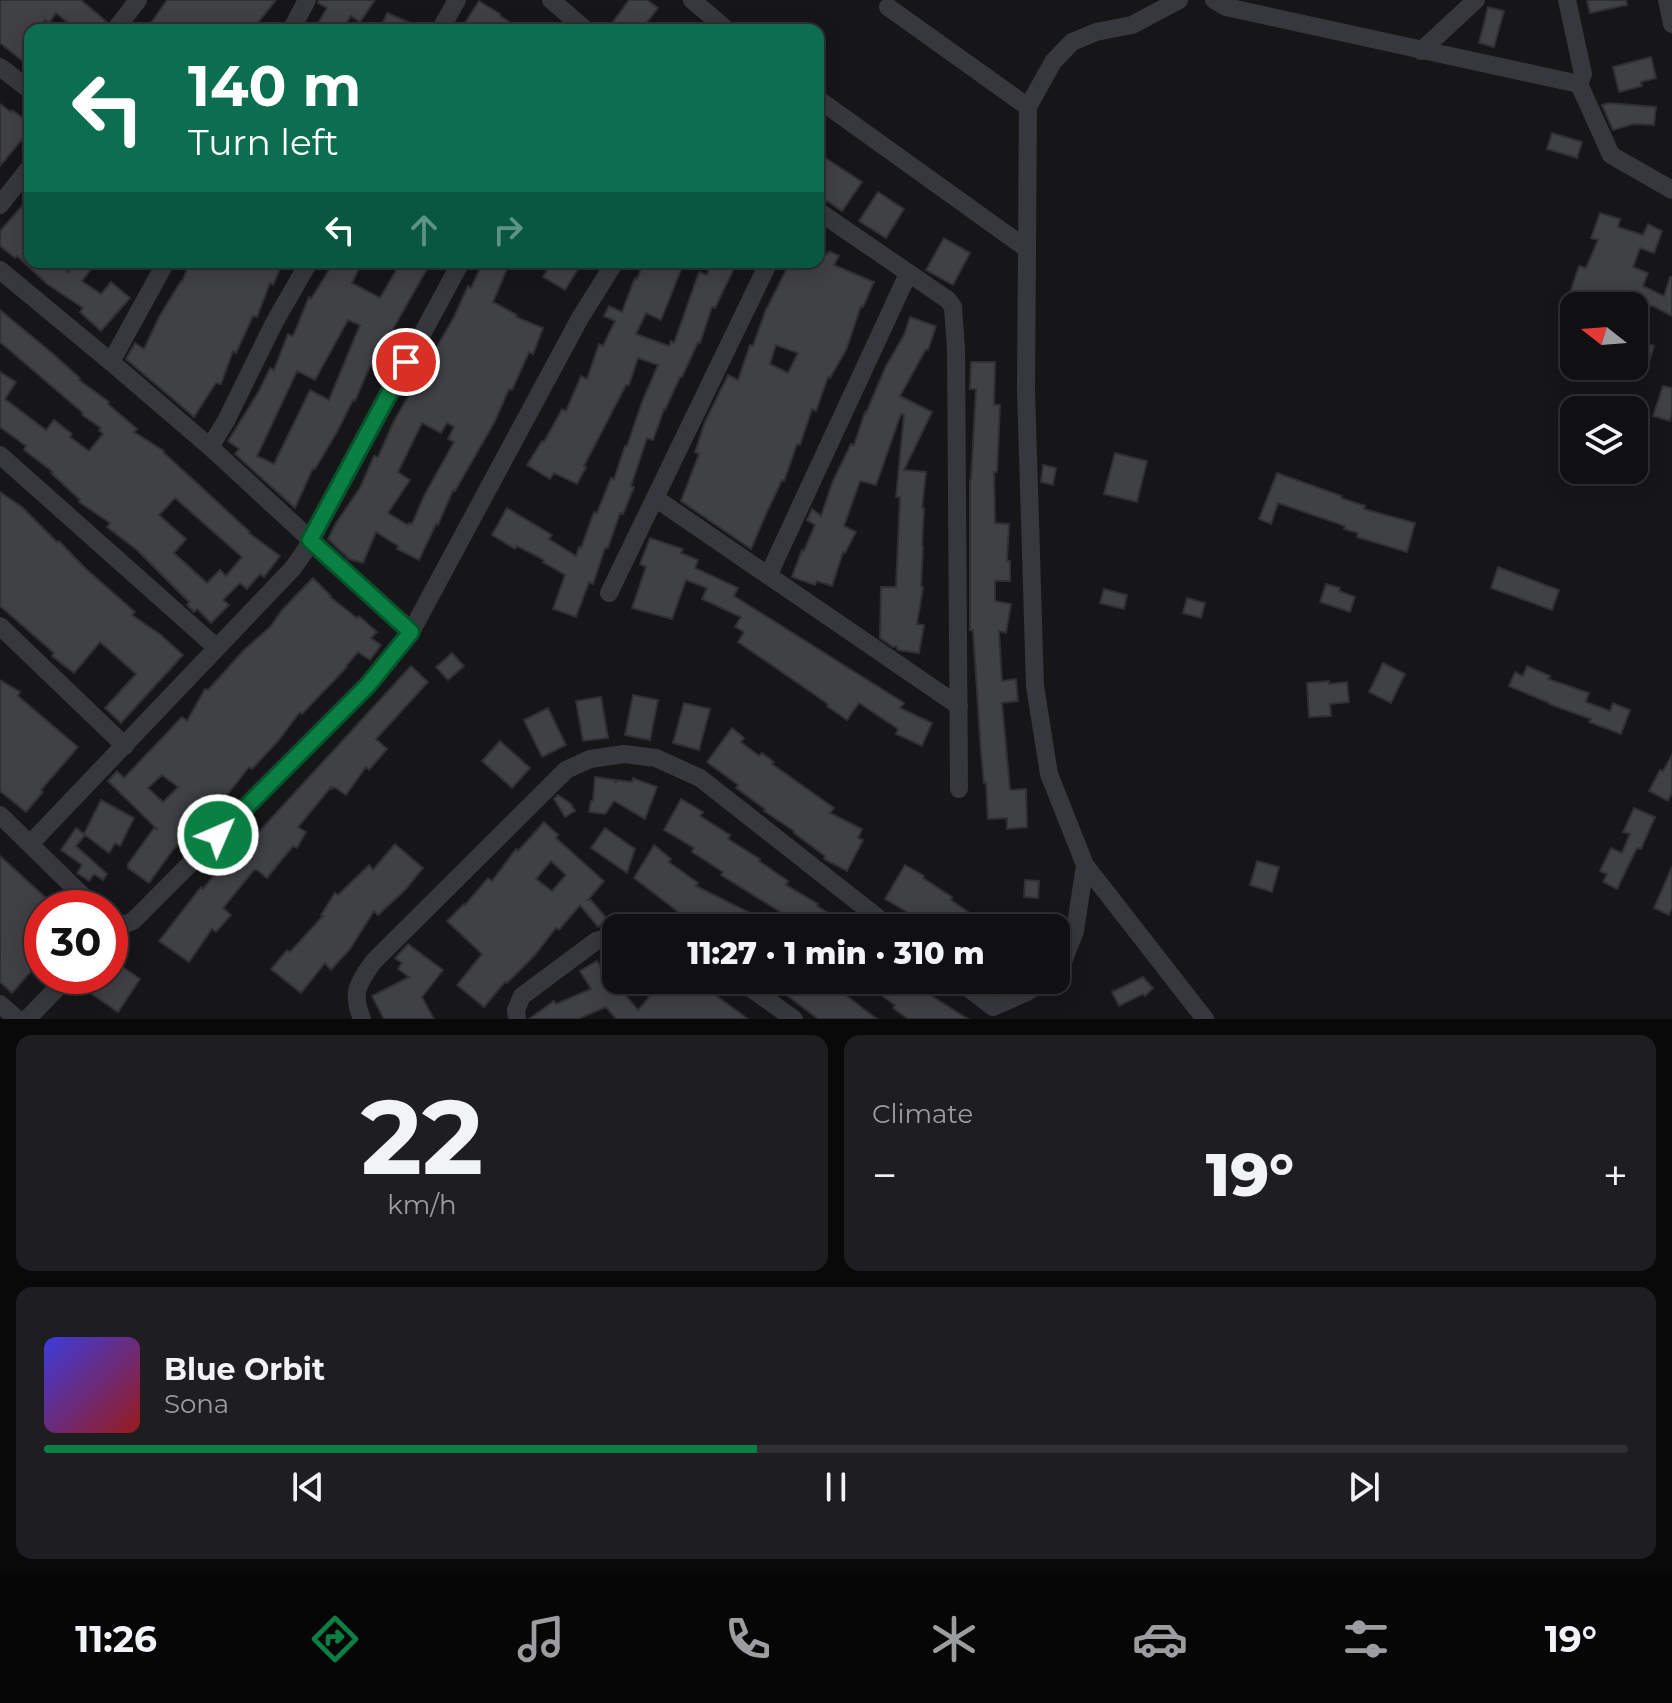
<!DOCTYPE html>
<html lang="en">
<head>
<meta charset="utf-8">
<style>
  body { margin:0; font-family:Montserrat,sans-serif; background:#1e1e20; color:#f1f3f6; height:100vh; display:flex; flex-direction:column; font-size:30px; white-space:nowrap }
  * { box-sizing:border-box; margin:0 }
  p { font-size:26px; color:#9c9d9f }
  .icon { flex:none; width:44px; height:44px; fill:none; stroke:currentColor; stroke-width:2; stroke-linecap:round; stroke-linejoin:round }
  .map { position:relative; height:1019px; overflow:hidden }
  .side { display:flex; flex-direction:column; gap:16px; padding:16px; background:#09090a; flex:1 }
  .side>* { flex:none }
  .guide { position:absolute; left:24px; top:24px; width:800px; height:244px; border-radius:16px; box-shadow:0 4px 20px #0003,0 0 0 2px #303032; background:#0b6e4f; color:#fff; overflow:hidden }
  .needle { width:52px; rotate:287deg }
  .tools { position:absolute; left:1560px; top:292px; display:grid; gap:16px }
  .tools a { display:grid; place-items:center; width:88px; height:88px; border-radius:16px; background:#101012; box-shadow:0 4px 20px #0003,0 0 0 2px #303032; font-size:40px }
  .speed { position:absolute; left:24px; top:890px; display:flex; gap:16px; font-size:40px; font-weight:700; text-align:center }
  .speed>* { display:grid; place-content:center; width:104px; height:104px; border-radius:50%; background:#101012; box-shadow:0 4px 20px #0003,0 0 0 2px #303032; line-height:1 }
  .speed .limit { border:12px solid #d22; background:#fff; color:#111 }
  .pin { position:absolute; display:grid; place-items:center; width:68px; height:68px; color:#fff; margin:-34px; border:4px solid #fff; border-radius:50%; box-shadow:0 2px 8px #0007 }
  .me { position:absolute; width:88px; margin:-44px; rotate:45deg; stroke-linejoin:round; filter:drop-shadow(0 0 6px #0008) }
  .turn { display:flex; align-items:center; gap:28px; height:168px; padding:0 32px; font-size:36px }
  .turn .icon { width:104px; height:104px; stroke-width:2.5 }
  .turn b { display:block; font-size:56px; line-height:68px }
  .lanes { display:flex; align-items:center; height:76px; padding:0 32px; background:#0003; justify-content:center; gap:40px; direction:ltr }
  .lanes .off { opacity:.35 }
  .big { font-size:60px; font-weight:800; line-height:1.1 }
  .side .widget { flex:1; display:flex; flex-direction:column; justify-content:center; gap:12px; min-width:0; padding:0 28px; border-radius:16px; background:#1e1e20 }
  .side .dial { align-items:center; gap:0 }
  .dial b { font-size:104px; line-height:1 }
  .song { display:flex; align-items:center; gap:24px }
  .cover { width:96px; height:96px; border-radius:12px; background:linear-gradient(135deg,hsl(240 70% 55%),hsl(0 70% 35%)) }
  .played { height:8px; border-radius:4px; background:linear-gradient(90deg,#0b8043 45%,#303032 45%) }
  .keys { display:flex; justify-content:space-around; direction:ltr }
  .heat { display:flex; justify-content:space-between; align-items:center; font-size:44px; direction:ltr }
  .side .tiles { flex:1; display:grid; gap:16px; grid-template-columns:1fr 1fr }
  .widget:last-child { grid-column:span 2 }
  .trip { position:absolute; left:602px; top:914px; width:468px; height:80px; border-radius:16px; background:#101012; box-shadow:0 4px 20px #0003,0 0 0 2px #303032; font-weight:800; line-height:80px; text-align:center }
  .tab-bar { display:flex; height:128px; justify-content:space-around; align-items:center; background:#060607; color:#9c9d9f }
  .tab-bar .icon { width:56px; height:56px }
  .tab-bar .on { color:#0b8043 }
  .tab-bar b { font-size:36px; color:#f1f3f6 }
  .map>svg:first-child { display:block }
</style>
</head>
<body>
<div class="map">
<svg width="1672" height="1019" viewBox="0 0 1672 1019">
  <rect width="100%" height="100%" fill="#161618"/>
  <!-- building -->
  <g fill="#404145" stroke="#303034" stroke-width="2" fill-rule="evenodd">
    <polygon points="0,0 81,0 106,21 98,30 77,30 56,13 49,23 45,20 37,30 30,30 30,67 0,43"/>
    <polygon points="167,0 276,0 252,30 146,30"/>
    <polygon points="319,0 375,0 360,22 351,16 342,30 314,30 327,8 318,3"/>
    <polygon points="629,0 647,0 658,8 641,30 607,30"/>
    <polygon points="1587,0 1626,0 1627,5 1590,13"/>
    <polygon points="479,1 500,14 500,16 522,30 475,30 465,23"/>
    <polygon points="1488,7 1504,11 1494,47 1479,43"/>
    <polygon points="387,13 427,30 380,30"/>
    <polygon points="1651,57 1656,78 1641,82 1642,86 1619,92 1613,67"/>
    <polygon points="1609,103 1656,107 1654,125 1633,124 1613,130 1602,105"/>
    <polygon points="0,104 11,112 12,110 30,123 30,130 0,166"/>
    <polygon points="1552,133 1582,142 1577,158 1547,149"/>
    <polygon points="818,153 862,182 842,211 818,195"/>
    <polygon points="878,192 904,209 886,238 859,221"/>
    <polygon points="22,206 30,213 30,262 57,262 68,272 76,262 84,262 92,268 82,281 101,294 111,282 130,298 101,331 80,312 83,308 47,284 17,256 15,258 0,246 0,231"/>
    <polygon points="1600,213 1620,219 1618,227 1643,235 1648,224 1662,231 1654,253 1640,248 1633,267 1648,273 1643,286 1664,296 1670,277 1672,277 1672,316 1653,306 1583,306 1585,302 1569,296 1579,266 1586,268 1598,240 1591,238"/>
    <polygon points="944,238 970,253 953,285 926,270"/>
    <path d="M818,251L828,254L829,251L839,256L834,265L874,282L863,307L861,306L846,350L830,378L828,377L816,411L812,409L800,445L797,444L784,481L782,480L766,514L751,549L681,501L699,454L695,452L705,422L728,375L738,380L750,345L753,346L765,312L790,262H818ZM776,345L798,353L788,373L770,364Z"/>
    <polygon points="190,262 283,262 273,285 270,283 257,317 253,316 236,353 233,351 221,384 216,383 194,417 126,359 135,343 144,349 159,317 181,281 182,282"/>
    <path d="M334,262H362L352,283L380,298L401,262H431L389,336L387,335L373,367L370,366L355,401L353,400L337,432L315,469L313,468L295,508L235,454L239,449L228,441L259,391L270,368L274,370L288,334L293,336L309,297L311,299ZM348,320L360,325L329,400L310,390L274,464L257,456L297,371L315,380Z"/>
    <path d="M483,262H510L493,302L517,315L516,317L543,328L533,354L529,352L512,390L509,389L494,423L455,491L453,490L438,525L436,524L419,560L397,549L398,546L376,532L363,563L349,559L328,539L336,523L360,488L374,456L378,457L394,421L454,317L468,286L471,288ZM422,423L441,433L447,423L454,427L448,439L454,442L424,496L412,524L409,523L408,525L388,513L410,480L398,472Z"/>
    <polygon points="552,262 573,262 580,266 565,290 543,277"/>
    <polygon points="644,262 684,262 661,320 646,313 636,334 669,346 671,341 674,343 699,272 707,275 710,266 705,264 705,262 737,262 715,308 712,307 700,343 698,342 682,377 680,377 665,410 664,409 653,440 647,438 631,486 634,487 623,514 620,513 608,548 605,548 593,584 589,582 576,617 553,609 565,575 543,562 544,560 517,546 515,549 492,535 507,508 552,535 549,539 576,556 579,547 581,548 594,512 597,513 611,478 614,479 625,446 627,446 642,402 658,365 638,358 629,385 626,385 584,466 586,467 577,484 554,473 550,479 527,465 542,441 544,442 562,409 566,411 581,376 587,379 599,344 603,346 615,321 604,316 609,306 622,312 635,278 637,279"/>
    <path d="M0,310L52,353L80,378L79,380L109,402L108,404L137,429L134,432L164,451L163,452L250,532L249,533L280,556L264,577L260,574L247,589L240,583L223,600L229,605L211,623L197,609L194,612L187,605L189,602L137,550L107,527L110,523L79,502L80,500L51,473L53,472L24,450L26,446L0,427V372L16,382L5,399L46,430L54,420L72,434L70,437L89,451L103,434L99,430L101,428L82,415L83,413L0,342ZM175,498L242,557L226,576L220,570L207,583L174,553L186,539L159,515Z"/>
    <polygon points="910,317 936,326 928,350 926,349 900,396 932,412 904,470 926,472 922,508 924,508 922,546 923,547 921,586 923,587 917,624 924,625 919,653 898,650 896,646 893,647 880,638 881,587 896,587 900,497 896,497 904,415 901,414 876,485 860,481 844,526 856,532 845,553 843,552 832,586 817,581 815,585 792,577 802,550 804,551 815,525 807,520 812,509 821,516 833,481 851,444 854,445 865,412 866,413 886,366 904,335"/>
    <polygon points="1634,339 1654,346 1650,359 1634,354"/>
    <polygon points="971,362 995,362 994,405 1000,405 997,472 994,472 995,523 1009,524 1007,561 1010,561 1010,581 995,581 995,601 1011,604 1006,633 999,631 1002,681 1016,679 1018,701 1002,703 1010,790 1026,789 1027,827 1007,829 1007,818 988,819 986,783 984,783 981,753 973,630 970,630 970,480 971,480 976,389 970,389"/>
    <polygon points="1663,386 1672,388 1672,411 1670,421 1653,416"/>
    <polygon points="1600,398 1631,408 1631,410 1596,410"/>
    <polygon points="1115,453 1147,461 1137,502 1104,494"/>
    <polygon points="1043,465 1056,468 1053,485 1041,482"/>
    <polygon points="1277,473 1342,496 1341,498 1365,506 1364,509 1415,523 1407,552 1357,537 1358,533 1344,529 1345,526 1278,503 1271,524 1259,519"/>
    <polygon points="0,492 22,507 57,542 59,541 85,568 135,612 132,615 161,635 183,655 121,723 105,708 136,674 100,642 74,673 52,656 54,653 0,606"/>
    <polygon points="650,538 683,549 681,553 698,560 695,568 738,588 734,596 904,703 900,708 932,723 922,746 896,734 898,729 859,703 847,720 827,706 828,704 738,642 744,632 735,627 741,617 702,599 707,588 686,580 672,619 632,608 646,567 640,564"/>
    <polygon points="1498,567 1559,590 1552,610 1491,588"/>
    <path d="M313,578L331,596L330,597L357,618L359,616L377,632L371,638L381,645L370,660L358,652L346,666L347,667L302,714L300,712L278,741L252,769L249,767L224,799L222,797L198,827L195,825L172,851L149,883L128,868V864L154,828L158,830L108,781L117,771L124,778L182,717L187,721L205,689L208,690L244,650L270,627L282,610ZM162,775L178,787L163,802L148,788Z"/>
    <polygon points="1326,584 1340,588 1339,591 1355,597 1350,612 1320,602"/>
    <polygon points="1104,589 1127,595 1124,609 1100,603"/>
    <polygon points="1187,598 1205,603 1201,618 1183,613"/>
    <polygon points="452,653 464,666 448,680 436,667"/>
    <polygon points="1383,663 1405,674 1391,703 1369,692"/>
    <polygon points="411,666 428,682 376,739 387,749 369,770 366,767 346,795 334,787 332,789 331,787 298,827 306,832 297,848 293,846 267,878 257,870 254,870 223,908 231,915 216,932 212,929 189,962 159,941 201,887 203,889 228,858 232,861"/>
    <polygon points="1527,666 1550,676 1548,679 1589,693 1586,702 1610,711 1613,703 1630,710 1621,734 1589,722 1591,719 1549,704 1549,703 1509,686 1515,672 1523,676"/>
    <polygon points="0,680 20,692 18,696 78,747 41,790 43,792 26,812 0,791"/>
    <polygon points="1329,681 1329,684 1347,682 1349,702 1330,704 1331,716 1309,717 1307,683"/>
    <polygon points="633,695 658,700 650,740 625,735"/>
    <polygon points="601,697 608,738 583,741 576,701"/>
    <polygon points="684,703 710,709 699,750 673,743"/>
    <polygon points="548,708 566,745 542,757 524,720"/>
    <polygon points="732,728 744,738 741,742 759,756 762,753 774,762 772,764 834,808 830,813 862,829 858,838 863,840 847,871 824,859 825,856 794,833 794,831 764,811 765,809 736,788 738,785 707,762"/>
    <polygon points="500,741 530,768 512,788 482,761"/>
    <polygon points="1672,755 1672,793 1668,801 1649,791 1660,770 1663,771"/>
    <polygon points="595,777 615,780 616,783 616,780 632,782 633,778 657,787 645,819 614,801 605,814 589,812 591,801 593,801"/>
    <polygon points="558,795 571,804 575,811 565,817 554,799"/>
    <polygon points="681,799 703,812 700,816 730,835 728,839 760,859 759,861 788,881 786,885 818,904 817,906 852,928 780,928 787,916 721,875 723,872 692,852 694,848 664,830"/>
    <polygon points="101,800 134,818 120,846 115,843 109,853 85,835 76,846 107,874 103,880 94,874 89,881 77,873 82,865 61,850 76,828 84,834"/>
    <polygon points="1634,808 1655,817 1641,849 1637,848 1617,889 1603,882 1607,874 1600,871 1611,848 1622,853 1630,834 1623,832"/>
    <path d="M544,822L558,835L556,838L604,881L588,900H591L607,919L598,927L580,905L559,930L556,928L534,956L507,983L505,982L484,1007L457,985L482,954L447,921L464,904L465,905L488,878L492,881L516,849L518,851ZM551,861L566,875L552,891L536,879Z"/>
    <polygon points="605,828 635,849 627,873 591,848"/>
    <polygon points="395,844 423,868 406,889 378,915 374,911 350,949 331,970 325,963 301,993 271,969 287,950 290,952 323,916 321,915 335,893 338,895 369,865 373,870"/>
    <polygon points="654,845 671,859 669,862 698,883 696,886 780,928 697,928 688,924 690,921 634,878"/>
    <polygon points="0,856 57,908 42,908 42,952 36,958 40,961 12,993 0,982"/>
    <polygon points="1257,861 1279,867 1272,892 1250,885"/>
    <polygon points="905,865 924,876 923,878 952,897 951,900 981,921 976,928 920,928 908,920 912,915 885,899"/>
    <polygon points="1672,867 1672,908 1669,915 1654,908"/>
    <polygon points="1025,880 1039,881 1038,898 1024,897"/>
    <polygon points="408,944 443,970 422,997 434,1019 384,1019 372,996 409,977 398,969 402,963 395,958"/>
    <polygon points="110,958 140,979 118,1012 89,992 100,976 110,976"/>
    <polygon points="597,961 605,975 616,967 616,980 624,980 628,986 622,991 638,1010 664,980 695,980 748,1019 616,1019 606,1007 578,1019 529,1019 554,1001 556,1004 591,989 580,971"/>
    <polygon points="1143,977 1153,988 1145,996 1143,994 1119,1006 1112,992"/>
    <polygon points="767,980 826,980 877,1019 818,1019"/>
    <polygon points="860,980 915,980 934,994 932,996 968,1019 908,1019 893,1008 895,1005"/>
  </g>
  <g fill="none" stroke-linecap="round" stroke-linejoin="round">
    <!-- minor -->
    <g stroke="#37383d" stroke-width="18">
      <polyline points="551,0 586,30"/>
      <polyline points="692,0 727,30"/>
      <polyline points="1214,0 1226,7 1579,84"/>
      <polyline points="1567,0 1583,74 1579,84 1611,155 1672,190"/>
      <polyline points="1667,0 1672,24"/>
      <polyline points="888,7 1028,107"/>
      <polyline points="115,30 138,0"/>
      <polyline points="291,30 307,0"/>
      <polyline points="440,30 457,0"/>
      <polyline points="1421,51 1476,0"/>
      <polyline points="0,67 30,90"/>
      <polyline points="818,99 1027,249 1026,390 1035,686 1049,774 1085,865 1205,1019"/>
      <polyline points="0,205 30,167"/>
      <polyline points="818,211 948,300 953,307 956,349 959,789"/>
      <polyline points="1027,249 1028,107 1053,62 1072,42 1096,32 1132,25 1179,0"/>
      <polyline points="0,270 111,362 210,447 411,632"/>
      <polyline points="111,362 166,262"/>
      <polyline points="210,447 226,421 274,323 309,262"/>
      <polyline points="0,455 217,648"/>
      <polyline points="655,498 959,706"/>
      <polyline points="769,574 908,274"/>
      <polyline points="609,593 769,262"/>
      <polyline points="0,626 125,746"/>
      <polyline points="0,815 95,908"/>
      <polyline points="30,844 293,568 305,551 461,262"/>
      <polyline points="110,933 116,928 133,921 368,685 411,632 580,318 615,262"/>
      <polyline points="1056,974 1059,972 1075,931 1085,865"/>
      <polyline points="739,980 794,1019"/>
      <polyline points="958,980 993,1007 1025,993 1046,980"/>
      <polyline points="0,1004 17,1019"/>
      <polyline points="27,1019 69,976"/>
      <path d="M362,1019C351,992 358,984 373,962L566,770L590,759L624,754L656,758L700,778L891,928"/>
      <polyline points="517,1019 516,1010 522,996 596,941 616,936"/>
    </g>
  </g>
  <g fill="none" stroke-linecap="round" stroke-linejoin="round">
    <defs>
      <polyline id="route" points="218,835 368,685 411,632 310,540 406,362"/>
    </defs>
    <!-- route casing -->
    <use href="#route" stroke="#07532c" stroke-width="20"/>
    <!-- route -->
    <use href="#route" stroke="#0b8043" stroke-width="14"/>
  </g>
</svg>
<div class="tools">
<a><svg class="needle" viewBox="-14 -14 28 28"><path d="M0-13l5 13h-10z" fill="#e53935"/><path d="M0 13l5-13h-10z" fill="#9c9d9f"/></svg></a>
<a><svg class="icon" aria-label="layers" viewBox="0 0 24 24"><path d="M12 4l9 5-9 5-9-5zM3 14l9 5 9-5"/></svg></a>
</div>
<div class="speed"><div class="limit">30</div></div>
<div class="pin" style="left:406px;top:362px;background:#d93025"><svg class="icon" aria-label="arrive" viewBox="0 0 24 24"><path d="M6 21V4h12l-3 4 3 4H6"/></svg></div>
<svg class="me" style="left:218px;top:835px" viewBox="-20 -20 40 40"><circle r="17" fill="#0b8043" stroke="#fff" stroke-width="3"/><path d="M0-11L8 9 0 5-8 9z" fill="#fff"/></svg>
<div class="trip">11:27 · 1 min · 310 m</div>
<div class="guide">
<div class="turn"><svg class="icon" aria-label="left" viewBox="0 0 24 24"><path d="M17 20v-9H6M10 6l-5 5 5 5"/></svg><div><b>140 m</b>Turn left</div></div>
<div class="lanes"><svg class="icon" aria-label="left" viewBox="0 0 24 24"><path d="M17 20v-9H6M10 6l-5 5 5 5"/></svg><svg class="icon off" aria-label="ahead" viewBox="0 0 24 24"><path d="M12 20V5M6 11l6-6 6 6"/></svg><svg class="icon off" aria-label="right" viewBox="0 0 24 24"><path d="M7 20v-9h11M14 6l5 5-5 5"/></svg></div>
</div>
</div>
<section class="side">
<div class="tiles">
<div class="widget dial"><b>22</b><p>km/h</p></div>
<div class="widget"><p>Climate</p>
<div class="heat"><a>−</a><b class="big">19°</b><a>+</a></div>
</div>
<div class="widget">
<div class="song"><i class="cover"></i><div><b>Blue Orbit</b><p>Sona</p></div></div>
<div class="played"></div>
<div class="keys"><svg class="icon" aria-label="previous" viewBox="0 0 24 24"><path d="M18 5L8 12l10 7zM5 5v14"/></svg><svg class="icon" aria-label="pause" viewBox="0 0 24 24"><path d="M8 5v14M16 5v14"/></svg><svg class="icon" aria-label="next" viewBox="0 0 24 24"><path d="M6 5l10 7-10 7zM19 5v14"/></svg></div>
</div>
</div>
</section>
<nav class="tab-bar">
<b>11:26</b>
<svg class="icon on" aria-label="directions" viewBox="0 0 24 24"><path d="M12 3l9 9-9 9-9-9zM9 14v-3h6M13 9l2 2-2 2"/></svg>
<svg class="icon" aria-label="music" viewBox="0 0 24 24"><path d="M9 18V5l10-2v13"/><circle cx="6" cy="18" r="3"/><circle cx="16" cy="16" r="3"/></svg>
<svg class="icon" aria-label="phone" viewBox="0 0 24 24"><path d="M5 4h4l2 5-3 2q2 4 5 5l2-3 5 2v4C11 20 4 13 5 4z"/></svg>
<svg class="icon" aria-label="climate" viewBox="0 0 24 24"><path d="M12 3v18M4 7l16 10M4 17L20 7"/></svg>
<svg class="icon" aria-label="car" viewBox="0 0 24 24"><path d="M5 17H2v-5l4-1 3-4h7l3 4 3 1v5h-3M9 17h6M6 11h13"/><circle cx="7" cy="17" r="2"/><circle cx="17" cy="17" r="2"/></svg>
<svg class="icon" aria-label="filters" viewBox="0 0 24 24"><path d="M4 7h16M4 17h16"/><circle cx="9" cy="7" r="2"/><circle cx="15" cy="17" r="2"/></svg>
<b>19°</b>
</nav>
</body>
</html>
